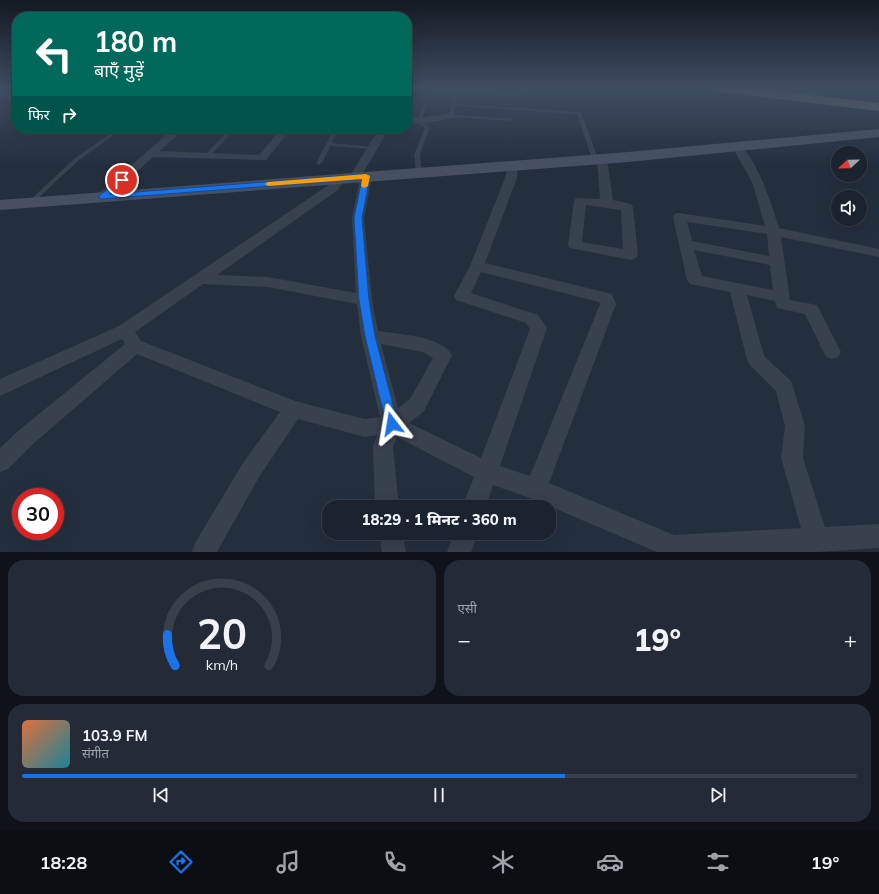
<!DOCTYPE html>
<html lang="hi">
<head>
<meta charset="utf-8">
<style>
  body { margin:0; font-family:Mulish,"Noto Sans Devanagari",sans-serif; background:#242b36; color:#f1f3f6; height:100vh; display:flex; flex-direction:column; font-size:15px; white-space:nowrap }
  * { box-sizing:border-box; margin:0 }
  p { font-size:13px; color:#a0a4aa }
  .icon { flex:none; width:22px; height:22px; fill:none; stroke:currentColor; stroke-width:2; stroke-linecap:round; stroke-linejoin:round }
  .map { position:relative; height:552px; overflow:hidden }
  .sheet { display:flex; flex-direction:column; gap:8px; padding:8px; background:#0f1319; flex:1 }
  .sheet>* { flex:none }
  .guide { position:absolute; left:12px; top:12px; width:400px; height:122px; border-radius:16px; box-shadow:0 4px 16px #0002,0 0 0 1px #39404a; background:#00695c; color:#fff; overflow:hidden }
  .needle { width:26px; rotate:248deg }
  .tools { position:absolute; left:831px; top:146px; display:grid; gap:8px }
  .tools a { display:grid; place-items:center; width:36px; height:36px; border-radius:50%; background:#1b232e; box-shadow:0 4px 16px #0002,0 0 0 1px #39404a; font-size:20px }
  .speed { position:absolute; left:12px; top:488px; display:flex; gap:8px; font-size:20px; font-weight:700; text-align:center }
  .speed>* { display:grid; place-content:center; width:52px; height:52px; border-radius:50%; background:#1b232e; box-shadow:0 4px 16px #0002,0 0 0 1px #39404a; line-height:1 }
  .speed .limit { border:6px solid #d22; background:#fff; color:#111 }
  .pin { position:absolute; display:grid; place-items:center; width:34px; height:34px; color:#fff; margin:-17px; border:2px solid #fff; border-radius:50%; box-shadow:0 1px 4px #0007 }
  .me { position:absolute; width:44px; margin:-22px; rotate:346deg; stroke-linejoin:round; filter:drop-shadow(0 0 3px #0008) }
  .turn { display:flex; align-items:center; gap:14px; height:84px; padding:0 16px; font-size:18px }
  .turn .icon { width:52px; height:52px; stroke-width:2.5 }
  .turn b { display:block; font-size:28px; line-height:34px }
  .then { display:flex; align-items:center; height:38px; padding:0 16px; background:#0003; gap:8px; font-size:15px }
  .big { font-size:30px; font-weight:800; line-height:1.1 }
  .sheet .widget { flex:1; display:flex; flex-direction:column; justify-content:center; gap:6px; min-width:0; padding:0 14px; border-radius:16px; background:#242b36 }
  .sheet .dial { align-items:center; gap:0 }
  .dial svg { height:104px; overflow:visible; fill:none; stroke:#39404a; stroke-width:7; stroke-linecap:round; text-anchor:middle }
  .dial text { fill:#f1f3f6; stroke:none }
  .song { display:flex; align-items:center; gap:12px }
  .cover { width:48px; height:48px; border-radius:6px; background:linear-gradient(135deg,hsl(20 70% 55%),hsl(190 70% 35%)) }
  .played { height:4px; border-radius:2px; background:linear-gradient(90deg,#1a73e8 65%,#39404a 65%) }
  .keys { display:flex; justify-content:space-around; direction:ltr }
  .heat { display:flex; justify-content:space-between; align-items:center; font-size:22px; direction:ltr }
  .sheet .tiles { flex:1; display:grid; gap:8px; grid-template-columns:1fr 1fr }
  .widget:last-child { grid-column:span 2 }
  .trip { position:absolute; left:322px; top:500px; width:234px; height:40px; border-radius:16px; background:#1b232e; box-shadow:0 4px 16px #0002,0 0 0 1px #39404a; font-weight:800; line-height:40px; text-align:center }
  .tab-bar { display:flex; height:64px; justify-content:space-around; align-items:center; background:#0b0e12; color:#a0a4aa }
  .tab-bar .icon { width:28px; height:28px }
  .tab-bar .selected { color:#1a73e8 }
  .tab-bar b { font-size:18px; color:#f1f3f6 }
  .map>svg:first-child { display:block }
</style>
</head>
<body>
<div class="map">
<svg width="879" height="552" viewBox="0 0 879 552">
  <rect width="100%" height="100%" fill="#242f3e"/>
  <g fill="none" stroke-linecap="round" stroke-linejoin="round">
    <!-- service -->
    <g fill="#38414e" fill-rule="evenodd">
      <polygon points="407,88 455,90 455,88 459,88 458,91 518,94 520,88 524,88 522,95 520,96 458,93 456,104 581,112 598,159 595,161 592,159 577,114 455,106 453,115 512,119 514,120 512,121 451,117 449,116 454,93 407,90"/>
      <polygon points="425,103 428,104 421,121 429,128 420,155 422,172 419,174 416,172 414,155 425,128 417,121"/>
      <polygon points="117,129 122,129 79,160 33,203 29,203 29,201 75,158"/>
      <polygon points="230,129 235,129 209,157 205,157 205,155"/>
      <polygon points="283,130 334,133 336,134 332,143 373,147 375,148 373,149 330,146 322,163 319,165 316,163 331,135 285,132 283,132"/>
    </g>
    <!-- minor -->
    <g fill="#38414e" fill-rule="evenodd">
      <polygon points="407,88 412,88 407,92"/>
      <path d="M798,88C811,88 820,90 828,100L824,103C822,102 800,90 798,88Z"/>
      <polygon points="0,92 17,93 17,99 0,98"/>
      <polygon points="451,113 454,114 456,116 454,118 419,124 407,122 407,116 419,118"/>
      <polygon points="173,129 184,129 160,151 259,155 281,129 291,129 266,160 153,157 106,200 98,200 96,197 98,194"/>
      <path d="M379,129H389L363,173L370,174L372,176L364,218L372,300L378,331C397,334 442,336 452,355L424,411L409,423L481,458L530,329L526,323L456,300L454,296L470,266L505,178L508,163H516L518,165L517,178L485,263L612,294L616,304L549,483L674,535L801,528L781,458L785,426L776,391L750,365L747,360L730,292L690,284L687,280L673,217L674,214L679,213L765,226L752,182L735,152L730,147L735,144C755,149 773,209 779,228L879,249V257L781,237L790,300L817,305L841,352L838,357L832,359L826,357L805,314L777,308L775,301L747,295L764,356L791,381L793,387L805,426L803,458L825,527L879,524V548L817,552H657L535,500L493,485L486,507H462L474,477L397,437L393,447L399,507H375L373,447L377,435L365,437L298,419L259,477L217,552H192L195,543L243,463L280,412L137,354L32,445L8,469L0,472V448L18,431L125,344L122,339L0,396V379L119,326L330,184L336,176H344L346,178L338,190L217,275L268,277L356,293L352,218L360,179L355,180L351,179L349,177ZM687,222L767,234L769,256L692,241ZM694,250L770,265L773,290L702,276ZM481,272L599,302L600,304L530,476L500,466L547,328L538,315L471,293ZM203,284L268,287L357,304L361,336L380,417L365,419L295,401L141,341L135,332ZM381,344L423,352L433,358L410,399L398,408Z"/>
      <path d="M602,156L607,159L613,200L631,204L633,207L638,255L636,258L631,260L575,249L570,248L568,245L574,201L576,198L600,199L597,159ZM586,205L621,210L623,249L582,242Z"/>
      <polygon points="379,533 403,533 406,552 382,552"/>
      <polygon points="454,533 478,533 471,552 447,552"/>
    </g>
    <!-- tertiary -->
    <polygon fill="#38414e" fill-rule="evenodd" points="6,88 17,88 17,91 0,97 0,90"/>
    <!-- secondary -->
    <polygon fill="#465061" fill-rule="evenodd" points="879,129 879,137 628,162 0,210 0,200 628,152"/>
    <!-- trunk -->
    <polygon fill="#656462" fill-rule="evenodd" points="715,88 755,88 879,103 879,111 721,92 717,91"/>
  </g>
  <!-- sky -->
  <linearGradient id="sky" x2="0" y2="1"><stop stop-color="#141a22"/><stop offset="0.53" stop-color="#3f4d63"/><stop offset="1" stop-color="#3f4d63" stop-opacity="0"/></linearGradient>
  <rect width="879" height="166" fill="url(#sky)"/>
  <!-- route -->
  <polygon fill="#1a73e8" stroke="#114b97" points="366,174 370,176 362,218 369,300 375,336 398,424 396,428 392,429 388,428 386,424 365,336 359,300 354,218 362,179 102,199 98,197 122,177 125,180 124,181 110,194"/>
  <!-- slow -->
  <polygon fill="#f59e0b" points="366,174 370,176 368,186 364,188 361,186 362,179 268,186 265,184 268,182"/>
</svg>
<div class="tools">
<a><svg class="needle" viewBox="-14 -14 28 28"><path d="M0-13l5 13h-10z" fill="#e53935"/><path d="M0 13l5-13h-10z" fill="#a0a4aa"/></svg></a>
<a><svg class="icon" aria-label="sound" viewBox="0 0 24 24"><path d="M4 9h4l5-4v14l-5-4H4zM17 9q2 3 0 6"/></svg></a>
</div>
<div class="speed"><div class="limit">30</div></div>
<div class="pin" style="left:122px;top:180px;background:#d93025"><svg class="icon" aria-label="arrive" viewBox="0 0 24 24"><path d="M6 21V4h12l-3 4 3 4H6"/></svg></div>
<svg class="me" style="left:392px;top:424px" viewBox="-20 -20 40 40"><path d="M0-17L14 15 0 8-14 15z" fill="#1a73e8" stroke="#fff" stroke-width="4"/></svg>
<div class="trip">18:29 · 1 मिनट · 360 m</div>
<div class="guide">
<div class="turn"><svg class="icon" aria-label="left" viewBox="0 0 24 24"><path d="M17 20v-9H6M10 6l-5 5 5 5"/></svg><div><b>180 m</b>बाएँ मुड़ें</div></div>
<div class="then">फिर<svg class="icon" aria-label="right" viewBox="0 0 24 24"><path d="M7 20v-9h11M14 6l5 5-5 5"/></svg></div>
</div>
</div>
<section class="sheet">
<div class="tiles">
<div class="widget dial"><svg viewBox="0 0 100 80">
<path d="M14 69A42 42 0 1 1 86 69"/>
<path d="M14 69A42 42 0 0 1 8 45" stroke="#1a73e8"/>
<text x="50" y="56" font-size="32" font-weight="700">20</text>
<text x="50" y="72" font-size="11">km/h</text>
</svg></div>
<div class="widget"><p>एसी</p>
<div class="heat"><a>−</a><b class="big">19°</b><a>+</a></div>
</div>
<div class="widget">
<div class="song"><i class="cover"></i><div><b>103.9 FM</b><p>संगीत</p></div></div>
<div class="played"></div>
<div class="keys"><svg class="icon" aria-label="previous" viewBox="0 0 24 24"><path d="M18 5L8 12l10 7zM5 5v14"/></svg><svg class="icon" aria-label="pause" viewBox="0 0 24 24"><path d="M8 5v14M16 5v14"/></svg><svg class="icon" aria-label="next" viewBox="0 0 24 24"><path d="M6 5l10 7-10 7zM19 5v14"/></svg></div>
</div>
</div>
</section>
<nav class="tab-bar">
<b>18:28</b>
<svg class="icon selected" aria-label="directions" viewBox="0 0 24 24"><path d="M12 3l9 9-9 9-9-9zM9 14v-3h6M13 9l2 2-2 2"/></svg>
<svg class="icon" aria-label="music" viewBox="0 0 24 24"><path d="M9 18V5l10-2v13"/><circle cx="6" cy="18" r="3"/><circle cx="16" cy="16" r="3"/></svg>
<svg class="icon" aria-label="phone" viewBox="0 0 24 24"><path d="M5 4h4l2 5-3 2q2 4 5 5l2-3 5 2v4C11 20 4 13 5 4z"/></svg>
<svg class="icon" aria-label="climate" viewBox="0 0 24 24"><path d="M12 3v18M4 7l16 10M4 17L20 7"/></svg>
<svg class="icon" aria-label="car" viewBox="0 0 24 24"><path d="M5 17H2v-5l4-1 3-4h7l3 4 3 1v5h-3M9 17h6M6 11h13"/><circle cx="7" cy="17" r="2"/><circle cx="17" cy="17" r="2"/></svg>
<svg class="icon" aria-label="filters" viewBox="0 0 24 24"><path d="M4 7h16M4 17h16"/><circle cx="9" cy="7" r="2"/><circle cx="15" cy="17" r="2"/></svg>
<b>19°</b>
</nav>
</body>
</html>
